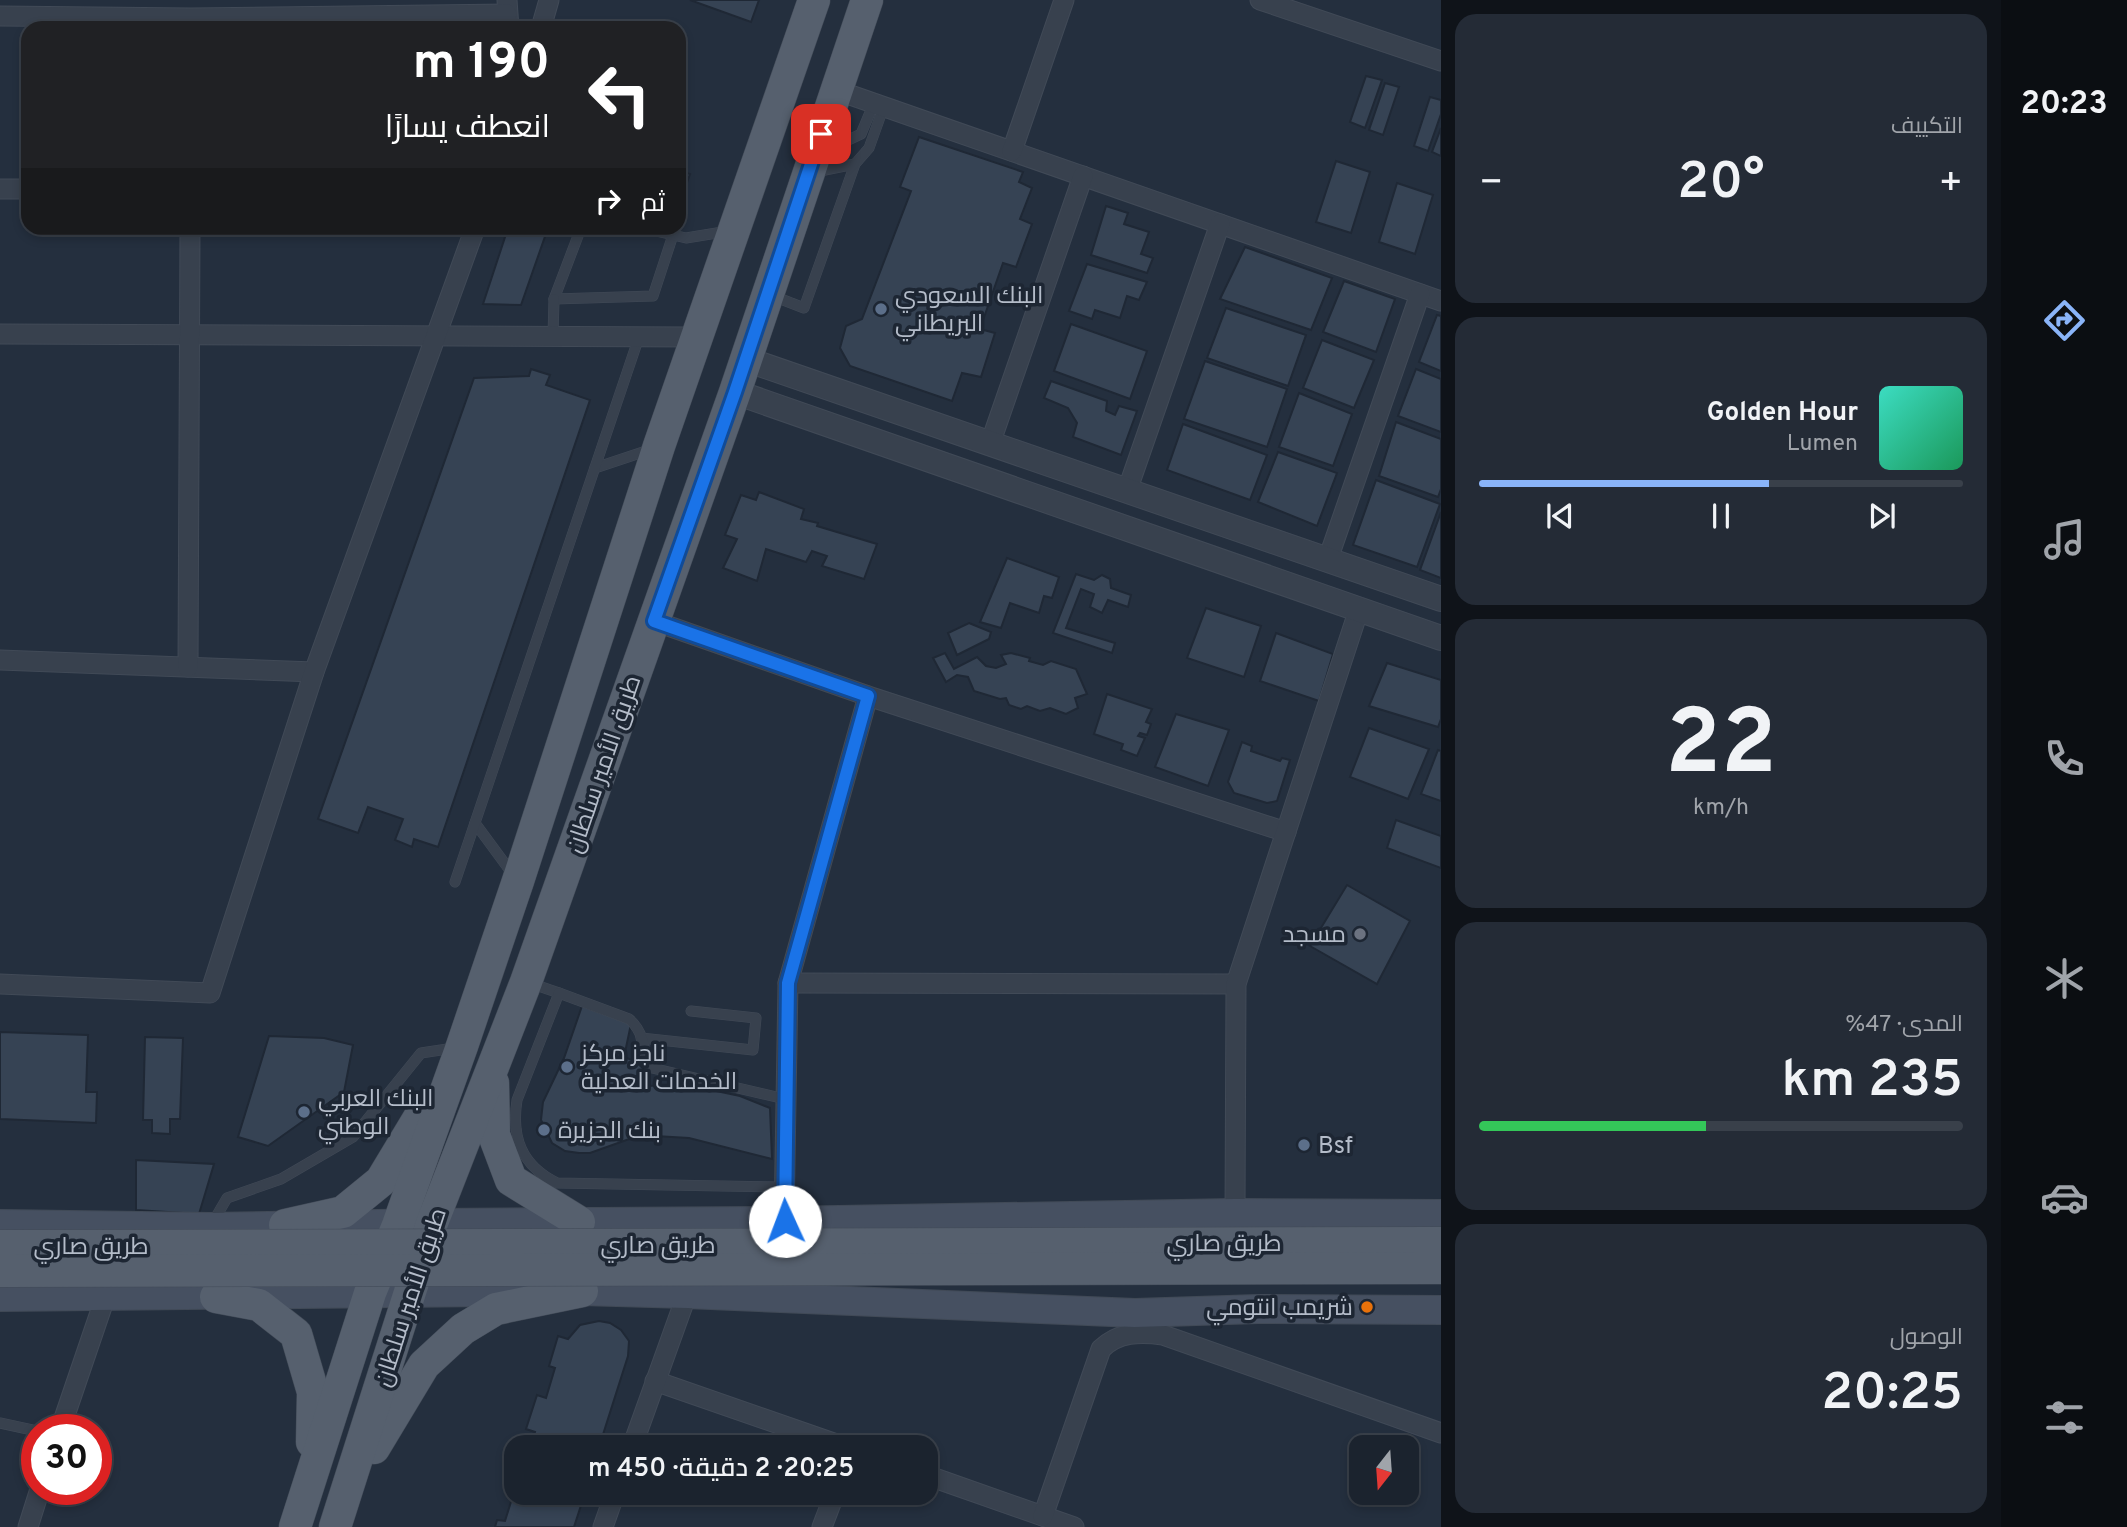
<!DOCTYPE html>
<html lang="ar">
<head>
<meta charset="utf-8">
<style>
  body { margin:0; font-family:Overpass,Cairo,sans-serif; background:#242b36; color:#f1f3f6; direction:rtl; height:100vh; display:flex; flex-direction:column; font-size:26px; white-space:nowrap }
  * { box-sizing:border-box; margin:0 }
  p { font-size:23px; color:#a0a4aa }
  .icon { flex:none; width:38px; height:38px; fill:none; stroke:currentColor; stroke-width:2; stroke-linecap:round; stroke-linejoin:round }
  .map { position:relative; flex:1; overflow:hidden; direction:ltr }
  .panel { display:flex; flex-direction:column; gap:14px; padding:14px; background:#0f1319; width:560px }
  .panel>* { flex:none }
  .hud { position:absolute; left:21px; top:21px; width:665px; height:214px; border-radius:21px; box-shadow:0 4px 10px #0003,0 0 0 2px #39404a; direction:rtl; background:#202124; color:#fff; overflow:hidden }
  .needle { width:46px; rotate:197deg }
  .controls { position:absolute; left:1349px; top:1435px; display:grid; gap:14px }
  .controls a { display:grid; place-items:center; width:70px; height:70px; border-radius:14px; background:#1b232e; box-shadow:0 4px 10px #0003,0 0 0 2px #39404a; font-size:35px }
  .speed { position:absolute; left:21px; top:1414px; display:flex; gap:14px; font-size:35px; font-weight:700; text-align:center }
  .speed>* { display:grid; place-content:center; width:91px; height:91px; border-radius:50%; background:#1b232e; box-shadow:0 4px 10px #0003,0 0 0 2px #39404a; line-height:1 }
  .speed .limit { border:10px solid #d22; background:#fff; color:#111 }
  .pin { position:absolute; display:grid; place-items:center; width:60px; height:60px; color:#fff; margin:-30px; border-radius:14px; box-shadow:0 4px 10px #0006 }
  .me { position:absolute; width:77px; margin:-38px; rotate:358deg; stroke-linejoin:round; filter:drop-shadow(0 0 5px #0008) }
  .turn { display:flex; align-items:center; gap:24px; height:147px; padding:0 21px; font-size:32px }
  .turn .icon { width:91px; height:91px; stroke-width:2.5 }
  .turn b { display:block; font-size:49px; line-height:60px }
  .then { display:flex; align-items:center; height:66px; padding:0 21px; background:#0003; gap:14px; font-size:26px }
  .big { font-size:52px; font-weight:600; line-height:1.1 }
  .panel .tile { flex:1; display:flex; flex-direction:column; justify-content:center; gap:10px; min-width:0; padding:0 24px; border-radius:21px; background:#242b36 }
  .panel .dial { align-items:center; gap:0 }
  .dial b { font-size:91px; line-height:1 }
  .song { display:flex; align-items:center; gap:21px }
  .cover { width:84px; height:84px; border-radius:10px; background:linear-gradient(135deg,hsl(170 70% 55%),hsl(150 70% 35%)) }
  .played { height:7px; border-radius:4px; background:linear-gradient(90deg,#8ab4f8 60%,#39404a 60%) }
  .keys { display:flex; justify-content:space-around; direction:ltr }
  .heat { display:flex; justify-content:space-between; align-items:center; font-size:38px; direction:ltr }
  .charge { height:10px; border-radius:5px; background:linear-gradient(90deg,#34c759 47%,#39404a 0) }
  .trip { position:absolute; left:504px; top:1435px; width:434px; height:70px; border-radius:21px; background:#1b232e; box-shadow:0 4px 10px #0003,0 0 0 2px #39404a; font-weight:600; line-height:70px; text-align:center; direction:rtl }
  main { display:flex; flex:1; min-height:0 }
  .tab-bar { display:flex; flex-direction:column; width:126px; justify-content:space-around; align-items:center; background:#0b0e12; color:#a0a4aa }
  .tab-bar .icon { width:49px; height:49px }
  .tab-bar .on { color:#8ab4f8 }
  .tab-bar b { font-size:32px; color:#f1f3f6 }
  .map>svg:first-child { display:block }
</style>
</head>
<body>
<main>
<nav class="tab-bar">
<b>20:23</b>
<svg class="icon on" aria-label="directions" viewBox="0 0 24 24"><path d="M12 3l9 9-9 9-9-9zM9 14v-3h6M13 9l2 2-2 2"/></svg>
<svg class="icon" aria-label="music" viewBox="0 0 24 24"><path d="M9 18V5l10-2v13"/><circle cx="6" cy="18" r="3"/><circle cx="16" cy="16" r="3"/></svg>
<svg class="icon" aria-label="phone" viewBox="0 0 24 24"><path d="M5 4h4l2 5-3 2q2 4 5 5l2-3 5 2v4C11 20 4 13 5 4z"/></svg>
<svg class="icon" aria-label="climate" viewBox="0 0 24 24"><path d="M12 3v18M4 7l16 10M4 17L20 7"/></svg>
<svg class="icon" aria-label="car" viewBox="0 0 24 24"><path d="M5 17H2v-5l4-1 3-4h7l3 4 3 1v5h-3M9 17h6M6 11h13"/><circle cx="7" cy="17" r="2"/><circle cx="17" cy="17" r="2"/></svg>
<svg class="icon" aria-label="filters" viewBox="0 0 24 24"><path d="M4 7h16M4 17h16"/><circle cx="9" cy="7" r="2"/><circle cx="15" cy="17" r="2"/></svg>
</nav>
<section class="panel">
<div class="tile"><p>التكييف</p>
<div class="heat"><a>−</a><b class="big">20°</b><a>+</a></div>
</div>
<div class="tile">
<div class="song"><i class="cover"></i><div><b>Golden Hour</b><p>Lumen</p></div></div>
<div class="played"></div>
<div class="keys"><svg class="icon" aria-label="previous" viewBox="0 0 24 24"><path d="M18 5L8 12l10 7zM5 5v14"/></svg><svg class="icon" aria-label="pause" viewBox="0 0 24 24"><path d="M8 5v14M16 5v14"/></svg><svg class="icon" aria-label="next" viewBox="0 0 24 24"><path d="M6 5l10 7-10 7zM19 5v14"/></svg></div>
</div>
<div class="tile dial"><b>22</b><p>km/h</p></div>
<div class="tile"><p>المدى · 47%</p><b class="big">235 km</b><div class="charge"></div></div>
<div class="tile"><p>الوصول</p><b class="big">20:25</b></div>
</section>
<div class="map">
<svg width="1441" height="1527" viewBox="0 0 1441 1527">
  <rect width="100%" height="100%" fill="#242f3e"/>
  <!-- building -->
  <g fill="#364354" stroke="#1f2835" stroke-width="2">
    <polygon points="690,0 759,0 751,22"/>
    <polygon points="1366,76 1382,80 1365,128 1350,122"/>
    <polygon points="1385,83 1399,87 1383,135 1369,130"/>
    <polygon points="1430,97 1441,100 1441,114 1428,151 1414,146"/>
    <polygon points="1441,128 1441,156 1432,152"/>
    <polygon points="919,137 1023,172 1019,182 1032,188 1020,219 1032,224 1016,267 1003,263 980,329 995,333 981,377 962,373 952,401 850,366 840,348 846,326 862,319 911,191 900,187"/>
    <polygon points="1336,161 1370,172 1351,233 1316,222"/>
    <polygon points="679,170 690,174 681,199 679,199"/>
    <polygon points="1397,183 1433,195 1415,254 1379,242"/>
    <polygon points="1106,206 1128,213 1124,224 1149,232 1141,254 1153,258 1147,273 1091,255"/>
    <polygon points="508,228 548,228 521,305 483,304"/>
    <polygon points="1245,247 1332,278 1311,330 1220,299"/>
    <polygon points="1087,264 1147,282 1139,300 1127,296 1120,318 1095,310 1092,319 1069,311"/>
    <polygon points="1344,281 1395,299 1376,352 1323,332"/>
    <polygon points="1226,308 1306,335 1288,386 1207,358"/>
    <polygon points="1437,315 1441,316 1441,371 1419,362"/>
    <polygon points="1071,324 1147,351 1130,399 1054,371"/>
    <polygon points="1322,340 1374,360 1354,408 1303,388"/>
    <polygon points="1205,361 1287,389 1267,447 1184,419"/>
    <polygon points="531,369 550,375 546,385 590,400 438,847 414,839 412,847 395,840 403,819 368,807 358,833 318,819 474,378 529,376"/>
    <polygon points="1416,369 1441,379 1441,432 1398,416"/>
    <polygon points="1051,381 1107,401 1106,411 1115,415 1119,406 1137,411 1121,455 1073,437 1077,423 1068,408 1044,398"/>
    <polygon points="1299,393 1352,414 1333,466 1279,447"/>
    <polygon points="1396,422 1441,439 1441,489 1438,497 1379,476"/>
    <polygon points="1183,424 1267,455 1250,500 1167,470"/>
    <polygon points="1278,452 1337,473 1317,526 1258,502"/>
    <polygon points="1376,480 1440,504 1417,567 1353,545"/>
    <polygon points="759,492 804,509 801,519 818,523 817,526 877,544 864,579 822,566 827,556 812,551 806,562 766,549 757,581 723,568 737,539 725,535 741,495 756,500"/>
    <polygon points="1441,512 1441,578 1420,570"/>
    <polygon points="1007,558 1059,577 1052,598 1044,596 1039,613 1010,603 1001,628 980,622"/>
    <polygon points="1076,574 1094,580 1102,575 1110,579 1111,588 1131,595 1128,607 1108,600 1102,613 1090,607 1094,594 1081,589 1066,628 1115,643 1112,653 1053,633"/>
    <polygon points="1206,608 1261,626 1244,677 1187,658"/>
    <polygon points="969,623 991,632 989,639 957,655 948,633"/>
    <polygon points="1276,633 1333,654 1319,701 1260,681"/>
    <polygon points="945,653 954,669 977,657 986,666 996,668 1006,664 1001,655 1011,653 1030,658 1029,661 1043,665 1051,661 1076,669 1087,694 1075,698 1078,708 1066,714 1050,708 1040,711 1027,706 1021,709 1009,705 1006,698 1000,699 974,691 968,677 957,675 946,682 933,658"/>
    <polygon points="1387,663 1441,680 1441,719 1438,727 1369,706"/>
    <polygon points="1107,694 1152,709 1146,722 1151,724 1147,735 1140,733 1138,736 1145,738 1137,756 1121,750 1123,744 1094,734"/>
    <polygon points="1176,714 1229,730 1208,786 1155,767"/>
    <polygon points="1369,728 1429,749 1408,799 1350,777"/>
    <polygon points="1242,742 1252,746 1251,751 1280,761 1282,758 1290,760 1277,801 1267,803 1234,793 1228,782"/>
    <polygon points="1438,750 1441,751 1441,801 1421,794"/>
    <polygon points="1396,820 1441,836 1441,868 1387,848"/>
    <polygon points="1347,885 1410,921 1377,984 1310,946"/>
    <polygon points="582,1006 631,1024 624,1057 635,1061 647,1072 648,1086 670,1085 702,1088 740,1096 770,1108 772,1159 689,1138 655,1136 632,1138 590,1153 579,1153 565,1151 552,1143 541,1120 543,1102 564,1058"/>
    <polygon points="0,1032 88,1035 86,1092 97,1092 96,1123 0,1119"/>
    <polygon points="269,1036 324,1038 353,1045 344,1092 268,1146 238,1137"/>
    <polygon points="145,1037 183,1038 180,1119 170,1119 170,1134 152,1133 152,1120 143,1120"/>
    <polygon points="136,1160 214,1164 199,1214 136,1210"/>
    <polygon points="599,1321 610,1323 621,1330 629,1341 628,1356 599,1447 530,1447 535,1432 526,1429 537,1395 546,1398 555,1368 549,1366 558,1336 568,1339 580,1325"/>
    <polygon points="516,1463 516,1493 585,1493 574,1527 495,1527 497,1520 505,1521 514,1492 507,1490"/>
  </g>
  <g fill="none" stroke-linecap="round" stroke-linejoin="round">
    <defs>
      <g id="service">
        <polyline points="823,152 861,134 874,103"/>
        <polyline points="815,172 855,164"/>
        <polyline points="581,228 554,299 653,296 673,235"/>
        <polyline points="643,228 686,238 729,231"/>
        <polyline points="773,296 804,308 855,164 869,148 884,106"/>
        <polyline points="553,336 554,299"/>
        <polyline points="595,468 652,449"/>
        <polyline points="475,823 514,876"/>
        <polyline points="455,882 639,337"/>
        <polyline points="530,983 559,993"/>
        <polyline points="641,1038 753,1050 756,1018 691,1011"/>
        <path d="M783,1187L557,1183C522,1166 511,1138 517,1100L559,993L629,1019C642,1030 645,1046 646,1062L652,1068L785,1099"/>
        <polyline points="213,1222 227,1198 281,1179 353,1137 421,1053 454,1048"/>
        <polyline points="0,1423 37,1431"/>
      </g>
      <g id="minor">
        <polyline points="507,0 509,28"/>
        <polyline points="1260,0 1441,61"/>
        <polyline points="0,16 191,18 507,14"/>
        <polyline points="541,28 549,0"/>
        <polyline points="836,90 1441,301"/>
        <polyline points="1012,151 1064,0"/>
        <polyline points="0,189 28,189"/>
        <polyline points="0,334 697,337"/>
        <polyline points="990,444 1083,176"/>
        <polyline points="1127,491 1220,224"/>
        <polyline points="1328,559 1420,294"/>
        <polyline points="654,621 868,696 1286,832"/>
        <polyline points="0,660 314,672"/>
        <polyline points="188,667 190,228"/>
        <polyline points="788,983 1236,984"/>
        <polyline points="0,984 210,993 314,672 475,228"/>
        <polyline points="1235,1213 1236,984 1359,609"/>
        <polyline points="784,1221 788,983 868,696"/>
        <polyline points="655,1381 845,1447"/>
        <polyline points="60,1430 106,1295"/>
        <polyline points="632,1447 687,1294"/>
        <polyline points="926,1475 1074,1527"/>
        <path d="M1043,1516L1101,1349C1118,1332 1140,1332 1163,1335L1441,1433"/>
        <polyline points="28,1527 40,1489"/>
        <polyline points="603,1527 615,1493"/>
        <polyline points="822,1527 835,1493"/>
      </g>
      <g id="tertiary">
        <polyline points="745,359 1441,599"/>
        <polyline points="735,392 1441,638"/>
      </g>
      <g id="secondary">
        <polyline points="0,1224 210,1227 432,1223 784,1221 1235,1213 1441,1214"/>
        <polyline points="0,1297 582,1291 687,1294 1135,1313 1258,1309 1441,1310"/>
      </g>
      <g id="primary">
        <polyline points="493,1083 494,1135 511,1180 579,1222"/>
        <polyline points="285,1225 343,1212 381,1181 425,1108"/>
        <polyline points="216,1297 259,1305 296,1334 313,1392 312,1442"/>
        <polyline points="374,1448 424,1365 463,1329 496,1309 582,1291"/>
        <polyline points="295,1527 370,1293 398,1225 462,1046 518,881 659,446 814,0"/>
        <polyline points="335,1527 432,1223 526,982 735,392 867,0"/>
      </g>
    </defs>
    <!-- service casing -->
    <use href="#service" stroke="#414a57" stroke-width="11"/>
    <!-- minor casing -->
    <use href="#minor" stroke="#414a57" stroke-width="21"/>
    <!-- tertiary casing -->
    <use href="#tertiary" stroke="#414a57" stroke-width="26"/>
    <!-- secondary casing -->
    <use href="#secondary" stroke="#414a57" stroke-width="30"/>
    <!-- primary casing -->
    <use href="#primary" stroke="#414a57" stroke-width="33"/>
    <!-- service -->
    <use href="#service" stroke="#38414e" stroke-width="10"/>
    <!-- minor -->
    <use href="#minor" stroke="#38414e" stroke-width="19"/>
    <!-- tertiary -->
    <use href="#tertiary" stroke="#38414e" stroke-width="24"/>
    <!-- secondary -->
    <use href="#secondary" stroke="#465061" stroke-width="28"/>
    <!-- primary -->
    <use href="#primary" stroke="#56606e" stroke-width="32"/>
    <defs>
      <g id="primary-bridge">
        <polyline points="0,1246 1441,1243"/>
        <polyline points="0,1271 1441,1268"/>
      </g>
    </defs>
    <!-- primary-bridge casing -->
    <use href="#primary-bridge" stroke="#414a57" stroke-width="33" stroke-linecap="butt"/>
    <!-- primary-bridge -->
    <use href="#primary-bridge" stroke="#56606e" stroke-width="32"/>
  </g>
  <g fill="none" stroke-linecap="round" stroke-linejoin="round">
    <defs>
      <polyline id="route" points="785,1221 788,983 868,696 654,621 735,392 821,134"/>
    </defs>
    <!-- route casing -->
    <use href="#route" stroke="#114b97" stroke-width="18"/>
    <!-- route -->
    <use href="#route" stroke="#1a73e8" stroke-width="12"/>
  </g>
  <!-- markers -->
  <g fill="#5c6f8a" stroke="#1d2633" stroke-width="2.5">
    <circle cx="881" cy="309" r="7"/>
    <circle cx="567" cy="1067" r="7"/>
    <circle cx="304" cy="1112" r="7"/>
    <circle cx="544" cy="1130" r="7"/>
    <circle cx="1304" cy="1145" r="7"/>
  </g>
  <circle fill="#6b7280" stroke="#1d2633" stroke-width="2.5" cx="1360" cy="934" r="7"/>
  <circle fill="#e8710a" stroke="#1d2633" stroke-width="2.5" cx="1367" cy="1307" r="7"/>
  <g text-anchor="middle" stroke-width="7" stroke-linejoin="round" paint-order="stroke">
    <!-- poi labels -->
    <g font-size="24" fill="#b4bcc9" stroke="#1d2633" text-anchor="start">
      <text x="895" y="303">البنك السعودي<tspan x="895" dy="28">البريطاني</tspan></text>
      <text x="1346" y="942" text-anchor="end">مسجد</text>
      <text x="581" y="1061">ناجز مركز<tspan x="581" dy="28">الخدمات العدلية</tspan></text>
      <text x="318" y="1106">البنك العربي<tspan x="318" dy="28">الوطني</tspan></text>
      <text x="558" y="1138">بنك الجزيرة</text>
      <text x="1318" y="1153">Bsf</text>
      <text x="1353" y="1315" text-anchor="end">شريمب انتومي</text>
    </g>
    <!-- street labels -->
    <g font-size="24" fill="#b4bcc9" stroke="#1d2633">
      <text transform="translate(603 764) rotate(-71)" y="8">طريق الأمير سلطان</text>
      <text x="1224" y="1251">طريق صاري</text>
      <text x="658" y="1253">طريق صاري</text>
      <text x="91" y="1254">طريق صاري</text>
      <text transform="translate(410 1297) rotate(-72)" y="8">طريق الأمير سلطان</text>
    </g>
  </g>
</svg>
<div class="controls">
<a><svg class="needle" viewBox="-14 -14 28 28"><path d="M0-13l5 13h-10z" fill="#e53935"/><path d="M0 13l5-13h-10z" fill="#a0a4aa"/></svg></a>
</div>
<div class="speed"><div class="limit">30</div></div>
<div class="pin" style="left:821px;top:134px;background:#d93025"><svg class="icon" aria-label="arrive" viewBox="0 0 24 24"><path d="M6 21V4h12l-3 4 3 4H6"/></svg></div>
<svg class="me" style="left:785px;top:1221px" viewBox="-20 -20 40 40"><circle r="19" fill="#fff"/><path d="M0-13L10 11 0 6-10 11z" fill="#1a73e8"/></svg>
<div class="trip">20:25 · 2 دقيقة · 450 m</div>
<div class="hud">
<div class="turn"><svg class="icon" aria-label="left" viewBox="0 0 24 24"><path d="M17 20v-9H6M10 6l-5 5 5 5"/></svg><div><b>190 m</b>انعطف يسارًا</div></div>
<div class="then">ثم<svg class="icon" aria-label="right" viewBox="0 0 24 24"><path d="M7 20v-9h11M14 6l5 5-5 5"/></svg></div>
</div>
</div>
</main>
</body>
</html>
